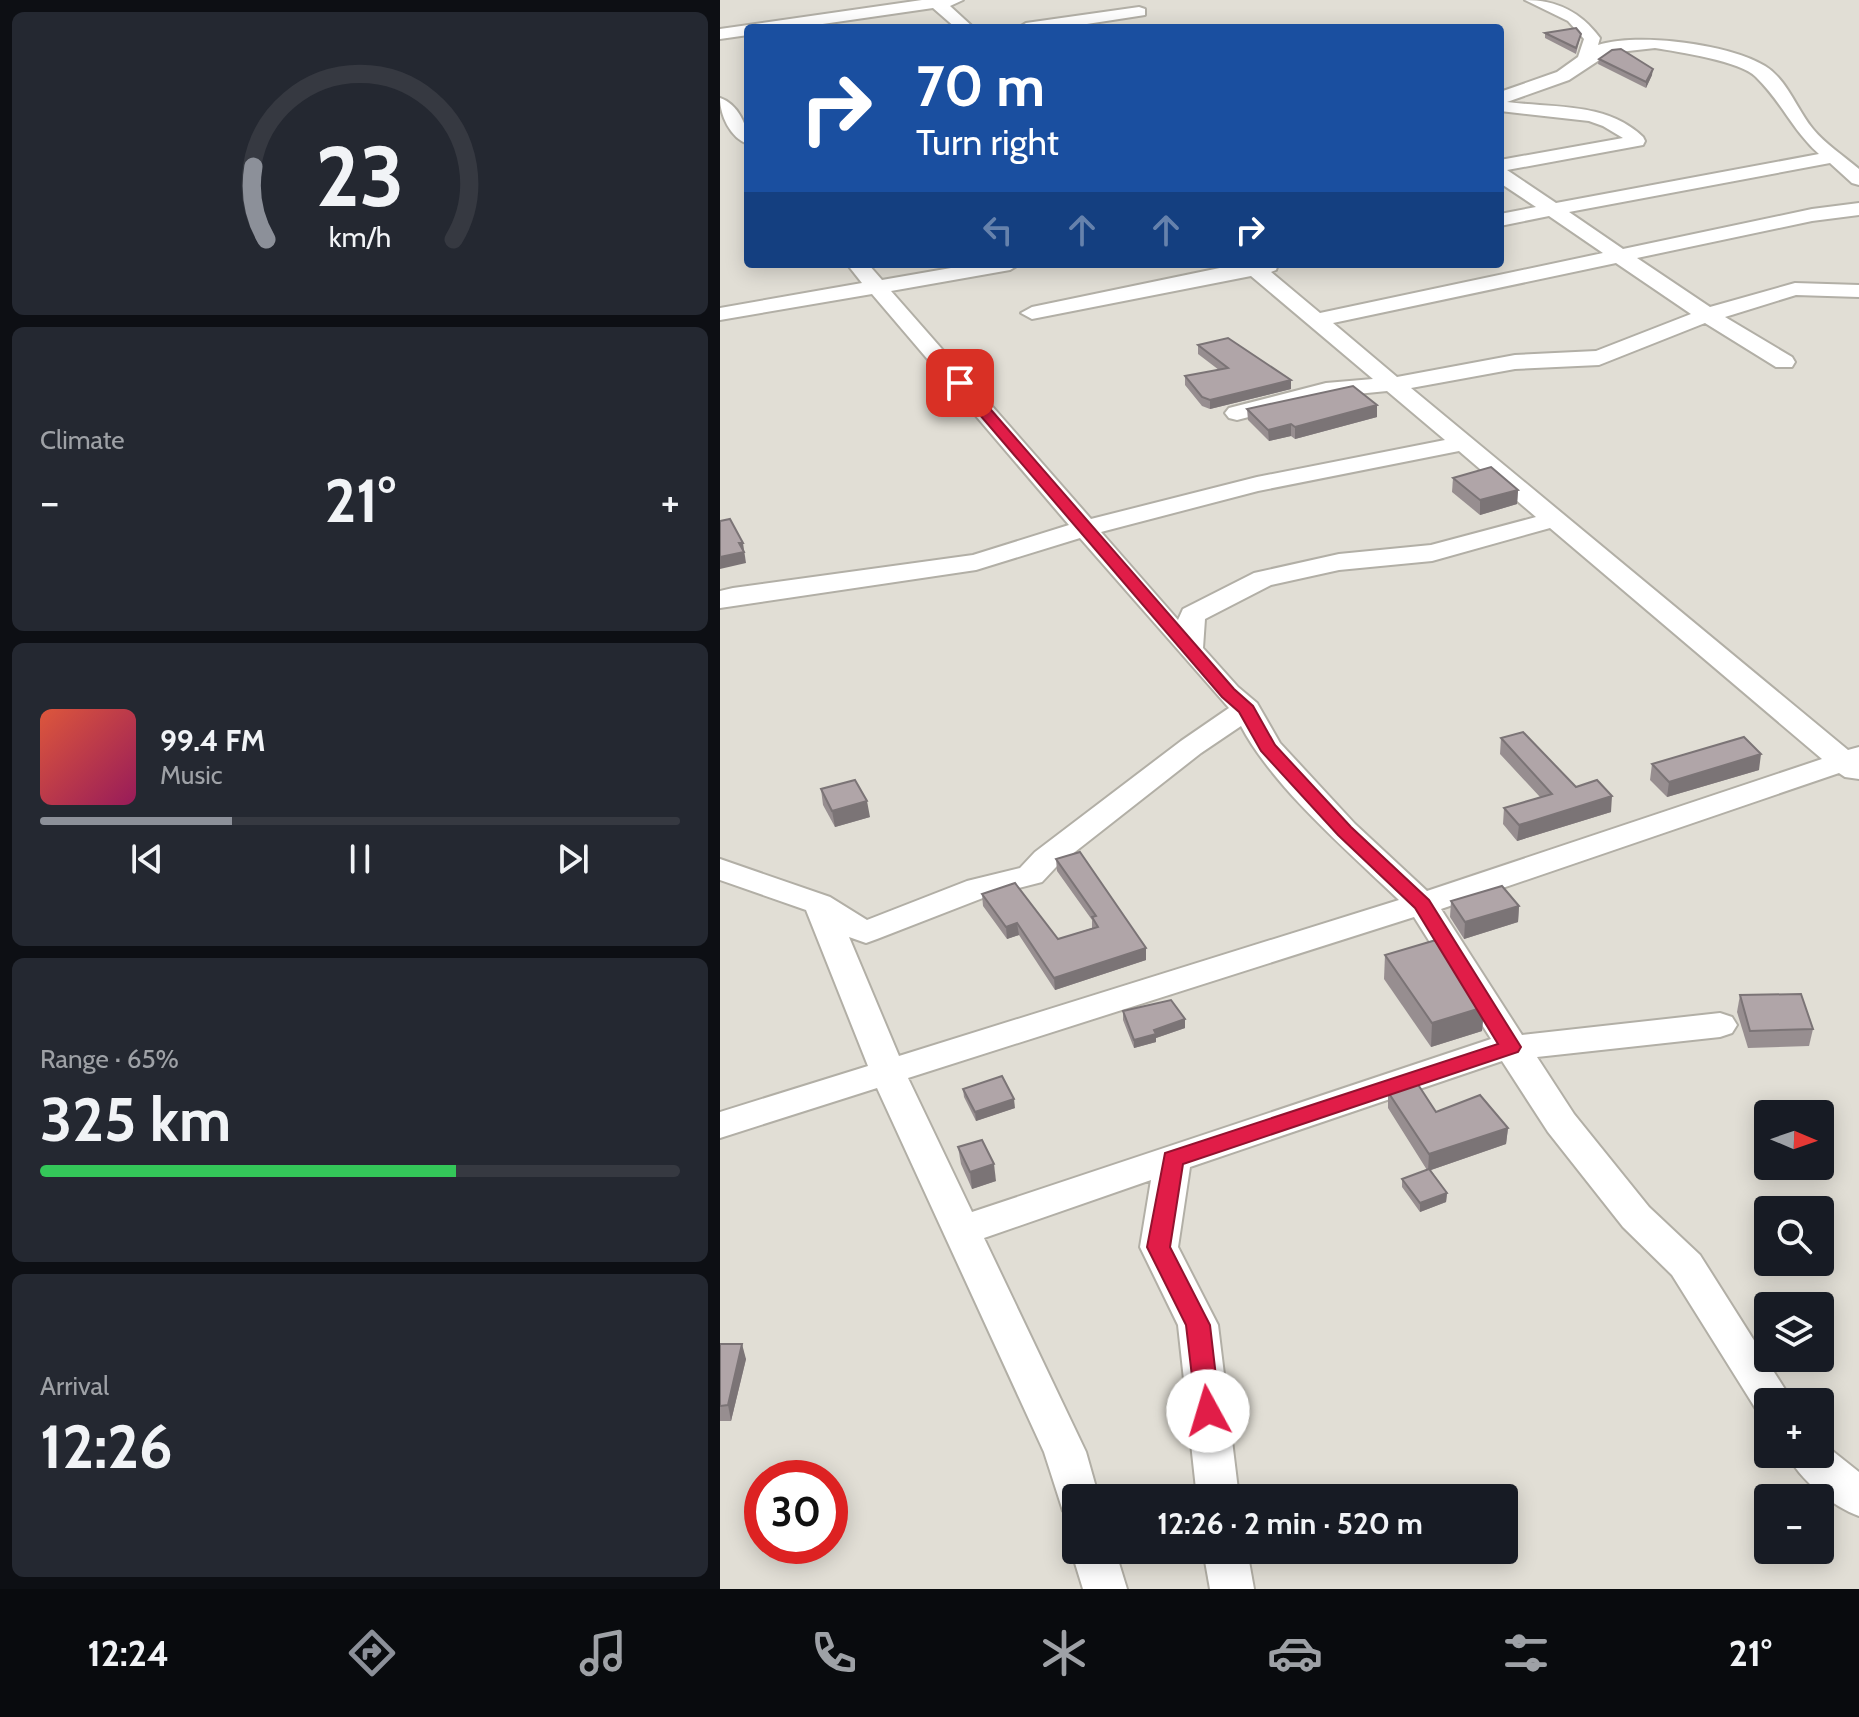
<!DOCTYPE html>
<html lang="en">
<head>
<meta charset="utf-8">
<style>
  body { margin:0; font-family:Cabin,sans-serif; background:#242831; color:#f1f3f6; height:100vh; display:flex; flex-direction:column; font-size:30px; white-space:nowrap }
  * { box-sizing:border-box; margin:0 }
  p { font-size:26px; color:#9ea1a6 }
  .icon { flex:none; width:44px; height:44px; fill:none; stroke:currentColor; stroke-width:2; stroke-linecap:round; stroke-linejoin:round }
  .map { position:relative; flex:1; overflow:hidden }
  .sheet { display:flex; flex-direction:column; gap:12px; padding:12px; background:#0d0f14; width:720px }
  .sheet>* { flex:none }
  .top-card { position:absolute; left:24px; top:24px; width:760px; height:244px; border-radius:8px; box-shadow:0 4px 20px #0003; background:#1a4fa0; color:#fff; overflow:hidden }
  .needle { width:52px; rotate:92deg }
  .fabs { position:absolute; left:1034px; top:1100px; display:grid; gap:16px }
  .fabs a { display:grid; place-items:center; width:80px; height:80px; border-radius:8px; background:#171b24; box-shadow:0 4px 20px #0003; font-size:40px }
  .speed { position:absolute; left:24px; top:1460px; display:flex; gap:16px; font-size:40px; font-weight:700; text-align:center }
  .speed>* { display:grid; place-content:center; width:104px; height:104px; border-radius:50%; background:#171b24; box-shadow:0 4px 20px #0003; line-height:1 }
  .speed .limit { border:12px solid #d22; background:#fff; color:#111 }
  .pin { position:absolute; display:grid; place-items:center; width:68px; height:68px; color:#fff; margin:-34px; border-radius:16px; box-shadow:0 4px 12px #0006 }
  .me { position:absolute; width:88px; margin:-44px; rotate:354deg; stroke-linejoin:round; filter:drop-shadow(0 0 6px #0008) }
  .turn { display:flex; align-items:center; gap:28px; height:168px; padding:0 40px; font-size:36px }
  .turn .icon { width:104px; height:104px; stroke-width:2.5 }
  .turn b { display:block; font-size:56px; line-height:68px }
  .lanes { display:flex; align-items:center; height:76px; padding:0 40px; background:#0003; justify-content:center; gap:40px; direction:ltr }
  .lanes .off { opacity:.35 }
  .big { font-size:60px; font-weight:700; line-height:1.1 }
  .sheet .card { flex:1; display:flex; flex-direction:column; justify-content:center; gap:12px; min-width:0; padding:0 28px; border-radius:12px; background:#242831 }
  .sheet .dial { align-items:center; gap:0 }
  .dial svg { height:208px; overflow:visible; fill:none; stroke:#363941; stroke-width:7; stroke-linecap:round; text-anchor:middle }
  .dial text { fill:#f1f3f6; stroke:none }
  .song { display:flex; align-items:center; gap:24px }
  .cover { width:96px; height:96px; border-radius:12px; background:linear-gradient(135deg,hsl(10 70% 55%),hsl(330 70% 35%)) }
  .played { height:8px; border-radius:4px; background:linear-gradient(90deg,#8c9099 30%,#363941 30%) }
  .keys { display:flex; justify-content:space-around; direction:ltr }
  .heat { display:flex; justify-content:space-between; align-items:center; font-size:44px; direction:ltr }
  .charge { height:12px; border-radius:6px; background:linear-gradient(90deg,#34c759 65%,#363941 0) }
  .trip { position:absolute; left:342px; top:1484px; width:456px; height:80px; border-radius:8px; background:#171b24; box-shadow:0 4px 20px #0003; font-weight:700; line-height:80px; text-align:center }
  .tabs { display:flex; height:128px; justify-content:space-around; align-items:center; background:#090b0e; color:#9ea1a6 }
  .tabs .icon { width:56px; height:56px }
  .tabs .current { color:#8c9099 }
  .tabs b { font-size:36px; color:#f1f3f6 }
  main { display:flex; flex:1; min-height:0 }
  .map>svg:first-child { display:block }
</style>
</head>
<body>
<main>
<section class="sheet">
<div class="card dial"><svg viewBox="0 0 100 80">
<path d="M14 69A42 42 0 1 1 86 69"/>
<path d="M14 69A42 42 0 0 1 9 41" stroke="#8c9099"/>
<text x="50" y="56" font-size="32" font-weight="700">23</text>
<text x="50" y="72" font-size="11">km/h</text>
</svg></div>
<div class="card"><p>Climate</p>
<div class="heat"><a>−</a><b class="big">21°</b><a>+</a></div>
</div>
<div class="card">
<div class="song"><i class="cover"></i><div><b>99.4 FM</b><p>Music</p></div></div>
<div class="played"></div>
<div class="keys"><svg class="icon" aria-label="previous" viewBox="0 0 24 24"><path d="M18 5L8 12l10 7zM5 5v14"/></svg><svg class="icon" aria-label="pause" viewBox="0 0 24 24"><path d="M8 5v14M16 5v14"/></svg><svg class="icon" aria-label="next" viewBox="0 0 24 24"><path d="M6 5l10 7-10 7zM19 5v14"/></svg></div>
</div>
<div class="card"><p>Range · 65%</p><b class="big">325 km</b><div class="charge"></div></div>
<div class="card"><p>Arrival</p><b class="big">12:26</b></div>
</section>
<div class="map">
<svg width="1139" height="1589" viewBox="0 0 1139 1589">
  <rect width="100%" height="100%" fill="#e1ded5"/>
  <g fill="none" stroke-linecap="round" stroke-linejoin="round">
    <defs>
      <g id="minor">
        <polygon points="202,0 243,0 230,6 254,28 236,28 213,8 75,28 28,28 28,35 0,39 0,29"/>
        <path d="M805,0C837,0 861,12 880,38L878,45C917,32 1010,44 1045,66C1067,79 1077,110 1093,129C1105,144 1124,156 1139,169V185L1132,183L1110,163L849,212L903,249L1092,209L1139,203V215L1092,221L917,258L990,307L1075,283L1139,285V297L1076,295L1005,317L1072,357L1075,362L1072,367H1056L985,323L879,365L795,369L691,388L1128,750L1139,747V779L1125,777L1119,773L721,909L802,1035L1000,1013L1012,1017L1017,1025L1012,1033L1000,1037L817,1057L854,1114L929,1207L980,1255L1073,1402H1048V1417L1039,1414L952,1275L903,1227L828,1132L782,1061L470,1167L458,1247L498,1325L519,1498H477L458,1325L420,1247L431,1180L264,1238L366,1452L379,1498H356V1515L343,1511L324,1452L157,1088L0,1138V1112L148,1066L86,910L0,880V859L110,897L147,920L247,881L300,868L315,852L461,741L509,708L360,538L256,570L0,608V591L13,588L253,555L349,525L152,294L0,320V308L142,283L127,264H148L162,280L254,264H300L290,270L171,291L371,519L537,477L725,440L667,391L607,397L517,420L509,418L505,413L509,408L606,383L653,379L531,276L312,319L301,313L312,307L519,264H558L556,270L551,272L600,313L883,253L829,216L780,226V214L816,207L780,183V160L903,138L883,126L869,121L780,111V92L837,72L858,57L864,39L848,21ZM935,48C958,52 1021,61 1036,77C1061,101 1073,131 1099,154L836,203L787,170L923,145L925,141L923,137C887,102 833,108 787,102L849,80L890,53ZM896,263L971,314L876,351L795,355L677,377L613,323ZM739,451L816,517L711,545L619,554L534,573L463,609L458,620L381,532L538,491ZM830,528L1102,759L707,891L635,824L560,743L537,703L518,687L483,648L485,619L551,585L619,570L712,561ZM521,726C553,787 629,852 679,900L179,1056L129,937L146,943L157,939L268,896L322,882L337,866L481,753ZM694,917L771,1039L252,1212L188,1078Z"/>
        <polygon points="419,7 425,9 425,15 341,28 298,28 306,23"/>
        <path d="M0,98C18,104 28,126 28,144C10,138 0,115 0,98Z"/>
        <path d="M1100,1441L1139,1472V1516C1113,1507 1079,1479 1067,1454H1100Z"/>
        <polygon points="356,1540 356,1550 395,1550 407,1589 363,1589 351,1550"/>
        <polygon points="483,1550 527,1550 534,1589 490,1589"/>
      </g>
    </defs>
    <!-- minor casing -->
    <use href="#minor" stroke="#b2afa6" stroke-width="4"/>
    <!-- minor -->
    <use href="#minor" fill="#fff" fill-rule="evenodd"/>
  </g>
  <!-- wall -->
  <g fill="#978e90">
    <polygon points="825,33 861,34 856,54 825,38"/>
    <polygon points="879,59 932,75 926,88 878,64"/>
    <polygon points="478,345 571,389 490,409 482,406 465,385 465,376 499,370 478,354"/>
    <polygon points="527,409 657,417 575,439 571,436 549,441 528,420"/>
    <polygon points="733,478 798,490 797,504 760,515 732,492"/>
    <polygon points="781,738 856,787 891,812 797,841 783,824 784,808 820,797 780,754"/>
    <polygon points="932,764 1039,770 947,797 930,780"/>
    <polygon points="101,789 150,817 115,827 103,805"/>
    <polygon points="336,859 426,948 426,960 335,990 299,935 287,939 263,906 262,894 338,939 372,928 372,920 337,871"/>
    <polygon points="731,901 799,906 798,922 744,939 730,917"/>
    <polygon points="665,955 764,1007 762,1031 711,1047 664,979"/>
    <polygon points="1020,995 1093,1029 1089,1046 1028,1048 1017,1012"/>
    <polygon points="403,1011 465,1019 465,1028 436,1038 436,1042 414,1048 403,1020"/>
    <polygon points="243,1089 295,1108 256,1121 244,1097"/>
    <polygon points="668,1092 716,1112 788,1128 786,1144 711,1170 727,1193 726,1202 700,1212 682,1187 682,1179 707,1170 668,1108"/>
    <polygon points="238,1147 276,1181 252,1189 241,1164"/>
    <polygon points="0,1344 26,1359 11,1421 0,1421"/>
  </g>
  <!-- shaded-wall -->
  <g fill="#7b7476">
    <polygon points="933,69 932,75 926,88 926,82"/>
    <polygon points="571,380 571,389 490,409 490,400"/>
    <polygon points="657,405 657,417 575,439 575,427"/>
    <polygon points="571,424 571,436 549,441 548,430"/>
    <polygon points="798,490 797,504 760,515 760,500"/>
    <polygon points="19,543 23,543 26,563 0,569 0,557"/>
    <polygon points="1041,754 1039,770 947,797 949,782"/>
    <polygon points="892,796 891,812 797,841 799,825"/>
    <polygon points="147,801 150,817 115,827 112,811"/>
    <polygon points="799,906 798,922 744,939 745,922"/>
    <polygon points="297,923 299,935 287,939 286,927"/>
    <polygon points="426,948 426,960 335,990 334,978"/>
    <polygon points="764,1007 762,1031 711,1047 712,1023"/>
    <polygon points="465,1019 465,1028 436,1038 436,1042 414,1048 414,1040 434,1030"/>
    <polygon points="294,1099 295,1108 256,1121 255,1112"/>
    <polygon points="788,1128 786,1144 708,1171 709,1154"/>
    <polygon points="274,1164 276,1181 252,1189 250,1172"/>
    <polygon points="727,1193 726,1202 700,1212 700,1203"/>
    <polygon points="22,1344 26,1359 11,1421 8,1405"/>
  </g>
  <!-- building -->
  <g fill="#b0a5a8" stroke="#7b7476" stroke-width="2">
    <polygon points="856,28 861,34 856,48 825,33"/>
    <polygon points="901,49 933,69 926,82 879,59 892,50"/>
    <polygon points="508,338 571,380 490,400 482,397 465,376 508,368 478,345"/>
    <polygon points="633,386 657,405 575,427 571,424 548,430 527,409"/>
    <polygon points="771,467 798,490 760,500 733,478"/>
    <polygon points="10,519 23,543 19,543 24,552 0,557 0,521"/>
    <polygon points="803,732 856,787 877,780 892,796 799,825 784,808 832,794 781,738"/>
    <polygon points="1024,737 1041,754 949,782 932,764"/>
    <polygon points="135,780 147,801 112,811 101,789"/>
    <polygon points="360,852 426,948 334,978 297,923 286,927 262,894 295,883 338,939 378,927 372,917 376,916 336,859"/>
    <polygon points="782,886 799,906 745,922 731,901"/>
    <polygon points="716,940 764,1007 712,1023 665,955"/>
    <polygon points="1081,994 1093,1029 1030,1031 1020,995"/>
    <polygon points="451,1000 465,1019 434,1030 436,1034 414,1040 403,1011"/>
    <polygon points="282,1076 294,1099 255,1112 243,1089"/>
    <polygon points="697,1083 716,1112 760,1095 788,1128 709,1154 668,1092"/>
    <polygon points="262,1140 274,1164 250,1172 238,1147"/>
    <polygon points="709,1169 727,1193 700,1203 682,1179"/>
    <polygon points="0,1344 22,1344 8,1405 0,1406"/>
  </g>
  <!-- route -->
  <polygon fill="#e11d48" stroke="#92132f" stroke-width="2" points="240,379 245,380 514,689 533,706 555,745 631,827 709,900 801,1047 798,1052 463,1164 450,1247 490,1325 500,1411 497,1419 488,1422 479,1419 476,1411 466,1325 427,1247 445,1153 778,1044 695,908 618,835 541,751 519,712 502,697 235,386 233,383"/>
</svg>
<div class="fabs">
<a><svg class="needle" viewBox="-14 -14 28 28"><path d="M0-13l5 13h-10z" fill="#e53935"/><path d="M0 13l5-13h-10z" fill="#9ea1a6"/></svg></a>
<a><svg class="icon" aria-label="search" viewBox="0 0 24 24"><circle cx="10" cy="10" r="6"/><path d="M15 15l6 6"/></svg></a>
<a><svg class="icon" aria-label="layers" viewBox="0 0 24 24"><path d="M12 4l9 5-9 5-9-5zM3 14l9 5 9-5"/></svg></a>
<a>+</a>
<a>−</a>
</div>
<div class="speed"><div class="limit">30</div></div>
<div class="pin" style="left:240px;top:383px;background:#d93025"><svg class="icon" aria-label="arrive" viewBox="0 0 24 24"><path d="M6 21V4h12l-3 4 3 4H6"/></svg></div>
<svg class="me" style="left:488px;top:1411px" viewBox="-20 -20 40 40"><circle r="19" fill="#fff"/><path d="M0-13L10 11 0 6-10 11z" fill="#e11d48"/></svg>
<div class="trip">12:26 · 2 min · 520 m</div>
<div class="top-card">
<div class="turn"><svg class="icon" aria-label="right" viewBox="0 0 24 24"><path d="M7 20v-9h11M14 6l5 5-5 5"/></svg><div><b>70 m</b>Turn right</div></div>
<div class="lanes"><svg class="icon off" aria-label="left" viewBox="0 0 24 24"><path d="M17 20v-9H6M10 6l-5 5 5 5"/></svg><svg class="icon off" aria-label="ahead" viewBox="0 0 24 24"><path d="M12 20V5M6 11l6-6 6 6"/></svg><svg class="icon off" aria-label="ahead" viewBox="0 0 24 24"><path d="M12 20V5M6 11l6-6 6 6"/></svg><svg class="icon" aria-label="right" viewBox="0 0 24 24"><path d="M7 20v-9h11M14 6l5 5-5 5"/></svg></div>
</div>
</div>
</main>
<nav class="tabs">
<b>12:24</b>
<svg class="icon current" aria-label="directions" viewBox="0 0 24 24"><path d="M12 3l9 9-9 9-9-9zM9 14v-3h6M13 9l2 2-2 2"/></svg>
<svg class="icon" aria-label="music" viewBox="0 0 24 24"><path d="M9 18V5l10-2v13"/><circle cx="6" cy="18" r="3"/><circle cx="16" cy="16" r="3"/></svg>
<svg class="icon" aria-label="phone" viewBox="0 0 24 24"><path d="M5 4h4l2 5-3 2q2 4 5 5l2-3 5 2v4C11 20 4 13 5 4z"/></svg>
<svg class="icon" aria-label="climate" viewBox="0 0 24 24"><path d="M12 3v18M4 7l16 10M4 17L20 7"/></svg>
<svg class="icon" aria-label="car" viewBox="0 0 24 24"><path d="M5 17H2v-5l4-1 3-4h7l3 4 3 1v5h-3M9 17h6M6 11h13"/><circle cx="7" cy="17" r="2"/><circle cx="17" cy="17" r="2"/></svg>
<svg class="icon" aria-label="filters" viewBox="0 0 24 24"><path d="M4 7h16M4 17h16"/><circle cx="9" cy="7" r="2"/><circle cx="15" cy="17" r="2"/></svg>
<b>21°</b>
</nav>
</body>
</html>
